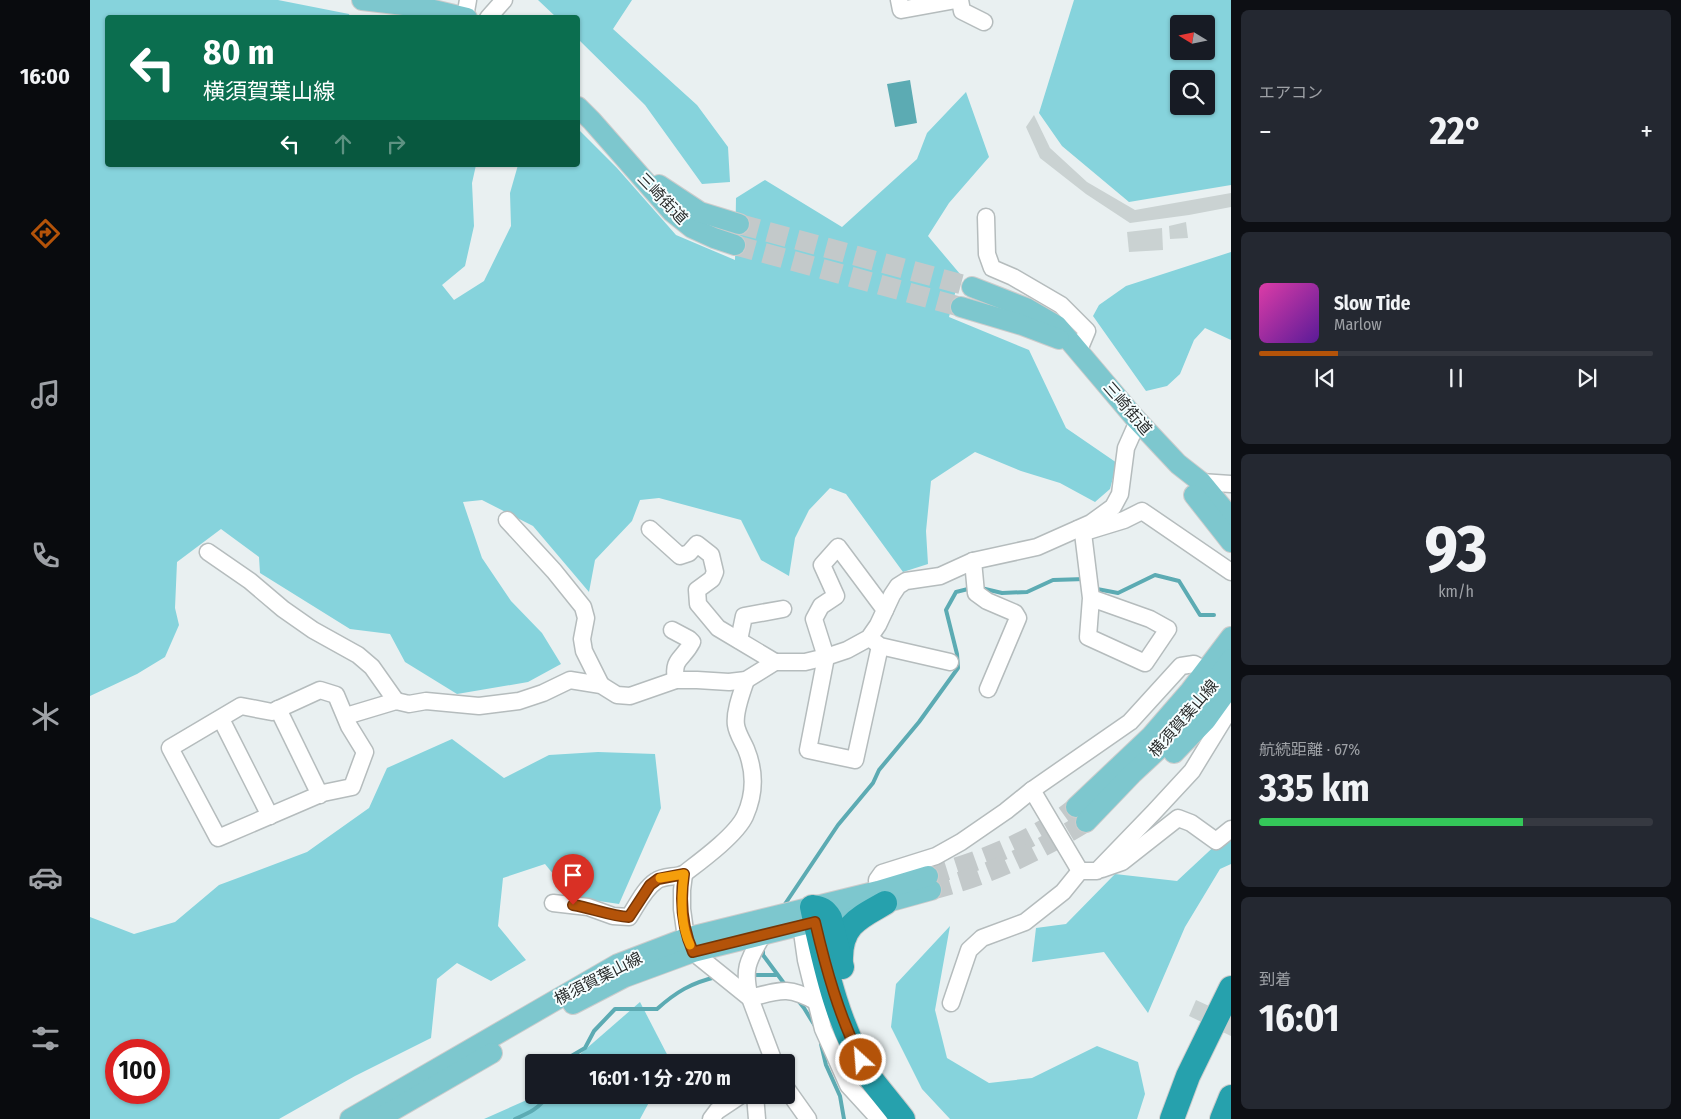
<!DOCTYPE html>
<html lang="ja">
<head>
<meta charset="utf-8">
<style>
  body { margin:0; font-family:"Fira Sans Condensed","Noto Sans JP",sans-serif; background:#242831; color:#f1f3f6; height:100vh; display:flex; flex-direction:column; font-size:19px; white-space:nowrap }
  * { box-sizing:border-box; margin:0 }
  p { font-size:16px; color:#9ea1a6 }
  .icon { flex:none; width:28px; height:28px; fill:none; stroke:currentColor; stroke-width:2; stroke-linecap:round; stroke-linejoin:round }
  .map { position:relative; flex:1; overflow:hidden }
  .side { display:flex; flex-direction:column; gap:10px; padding:10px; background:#0d0f14; width:450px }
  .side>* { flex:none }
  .hud { position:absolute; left:15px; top:15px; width:475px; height:152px; border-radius:5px; box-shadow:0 1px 4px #0004; background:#0b6e4f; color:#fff; overflow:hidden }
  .needle { width:32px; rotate:280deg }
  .tools { position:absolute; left:1080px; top:15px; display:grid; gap:10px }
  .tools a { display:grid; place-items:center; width:45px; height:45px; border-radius:5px; background:#171b24; box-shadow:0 1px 4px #0004; font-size:25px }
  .speed { position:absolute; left:15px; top:1039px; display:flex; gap:10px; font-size:25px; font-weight:700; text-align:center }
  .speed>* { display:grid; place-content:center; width:65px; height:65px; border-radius:50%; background:#171b24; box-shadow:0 1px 4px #0004; line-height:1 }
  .speed .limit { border:8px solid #d22; background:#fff; color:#111 }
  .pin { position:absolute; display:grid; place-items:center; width:42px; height:42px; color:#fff; margin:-51px -21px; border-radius:50% 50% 50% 0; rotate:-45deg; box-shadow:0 0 5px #0007 }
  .pin .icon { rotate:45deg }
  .me { position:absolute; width:55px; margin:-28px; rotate:334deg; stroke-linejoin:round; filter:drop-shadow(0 0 4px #0008) }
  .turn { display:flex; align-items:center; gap:18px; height:105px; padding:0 15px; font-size:22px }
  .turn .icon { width:65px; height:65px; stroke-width:2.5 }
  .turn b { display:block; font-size:35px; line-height:42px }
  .lanes { display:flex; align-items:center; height:48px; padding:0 15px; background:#0003; justify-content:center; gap:25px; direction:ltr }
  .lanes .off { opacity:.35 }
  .big { font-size:38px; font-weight:700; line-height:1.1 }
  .side .widget { flex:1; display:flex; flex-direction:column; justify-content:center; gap:8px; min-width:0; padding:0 18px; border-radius:8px; background:#242831 }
  .side .dial { align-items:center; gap:0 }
  .dial b { font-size:65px; line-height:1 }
  .song { display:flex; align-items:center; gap:15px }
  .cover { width:60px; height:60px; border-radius:8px; background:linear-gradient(135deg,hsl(320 70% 55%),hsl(270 70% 35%)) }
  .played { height:5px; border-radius:2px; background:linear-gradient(90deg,#b45309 20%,#363941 20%) }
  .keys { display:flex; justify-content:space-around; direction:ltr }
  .heat { display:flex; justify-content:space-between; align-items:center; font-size:28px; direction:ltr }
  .charge { height:8px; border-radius:4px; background:linear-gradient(90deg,#34c759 67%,#363941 0) }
  .trip { position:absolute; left:435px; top:1054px; width:270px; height:50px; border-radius:5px; background:#171b24; box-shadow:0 1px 4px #0004; font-weight:700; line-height:50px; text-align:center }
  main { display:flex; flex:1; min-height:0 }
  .tabs { display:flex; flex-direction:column; width:90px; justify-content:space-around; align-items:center; background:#090b0e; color:#9ea1a6 }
  .tabs .icon { width:35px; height:35px }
  .tabs .selected { color:#b45309 }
  .tabs b { font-size:22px; color:#f1f3f6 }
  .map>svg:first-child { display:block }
</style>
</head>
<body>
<main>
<nav class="tabs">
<b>16:00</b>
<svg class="icon selected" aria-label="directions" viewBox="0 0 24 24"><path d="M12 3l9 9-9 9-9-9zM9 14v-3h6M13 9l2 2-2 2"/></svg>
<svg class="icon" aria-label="music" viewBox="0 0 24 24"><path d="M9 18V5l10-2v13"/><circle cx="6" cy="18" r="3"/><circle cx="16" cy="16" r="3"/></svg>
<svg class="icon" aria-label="phone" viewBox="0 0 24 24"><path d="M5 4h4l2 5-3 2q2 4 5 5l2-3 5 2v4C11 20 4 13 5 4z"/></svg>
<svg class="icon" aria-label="climate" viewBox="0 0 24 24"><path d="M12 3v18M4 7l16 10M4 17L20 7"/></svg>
<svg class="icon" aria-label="car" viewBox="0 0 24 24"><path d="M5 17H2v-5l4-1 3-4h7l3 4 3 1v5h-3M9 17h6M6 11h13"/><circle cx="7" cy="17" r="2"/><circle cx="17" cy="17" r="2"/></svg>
<svg class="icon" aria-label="filters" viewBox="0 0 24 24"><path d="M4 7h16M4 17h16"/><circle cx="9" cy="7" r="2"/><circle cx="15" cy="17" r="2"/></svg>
</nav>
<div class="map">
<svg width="1141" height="1119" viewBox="0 0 1141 1119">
  <rect width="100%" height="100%" fill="#e9f0f1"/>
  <!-- green -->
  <g fill="#86d3dc" fill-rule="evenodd">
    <polygon points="0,0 188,0 259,14 260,17 18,18 18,165 386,165 382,183 384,226 375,266 352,285 364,300 394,281 421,226 420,193 428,165 488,165 488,129 527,168 586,235 645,260 646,198 675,180 752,227 827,159 837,133 876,92 899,157 859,203 838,236 870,274 859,317 939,350 976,428 1027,463 1020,489 1005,502 970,483 931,471 885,452 841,481 836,531 838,564 813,572 756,494 740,488 719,510 705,538 699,576 671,560 651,520 569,498 550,500 542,521 505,560 499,592 443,526 392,500 373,502 392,558 421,601 452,633 471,664 438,682 367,694 315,662 300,634 260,629 170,573 169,557 131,529 87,562 85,608 89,625 75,657 47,674 0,696"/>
    <polygon points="448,0 542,0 523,29 607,105 638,147 640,182 612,184 555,105 488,39 488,18 466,17"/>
    <path d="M984,0H1141V185L1039,202L972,146L949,113ZM1089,24H1116V51H1089ZM1089,79H1116V106H1089Z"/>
    <polygon points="1141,252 1141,340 1115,328 1104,340 1090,374 1077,386 1056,391 1003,316 1009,305 1036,286"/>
    <path d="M362,739L414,778L459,755L508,752L565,754L571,808L529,904L482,897L455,864L413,878L408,926L436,960L401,981L367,963L347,979L341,1038L265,1076L189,1119H0V917L44,934L85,922L129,885L217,852L279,808L297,768ZM26,1050H69V1092H26Z"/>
    <polygon points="1141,833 1141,864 1130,869 1095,927 1058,1013 1014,952 942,962 946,928 976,924 1025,874 1087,881 1131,840"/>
    <polygon points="860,926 845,1010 857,1058 899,1083 942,1078 1007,1046 1048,1062 1055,1094 1047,1119 860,1119 832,1089 801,1027 806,984"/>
    <polygon points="550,1002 581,1062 481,1062"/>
    <polygon points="444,1095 563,1095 550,1119 394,1119 439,1099"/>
  </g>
  <!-- water -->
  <polygon fill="#5cabb3" points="820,80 827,123 805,127 797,84"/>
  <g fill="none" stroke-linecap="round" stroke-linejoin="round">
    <!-- stream -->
    <g stroke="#5cabb3" stroke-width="4">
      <polyline points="1004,587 1007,589 1028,593 1065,575 1089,581 1110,615 1124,615"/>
      <polyline points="891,588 912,593 937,592 963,580 995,579"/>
      <polyline points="693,907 748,825 783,783 789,770 829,722 868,668 867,654 856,610 866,592 882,588"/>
      <polyline points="673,948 673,955 696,986"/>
      <polyline points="661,975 686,975"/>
      <polyline points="707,999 714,1008 725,1026"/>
      <polyline points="731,1044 736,1065 750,1096 754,1119"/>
      <path d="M477,1062L478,1058L495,1048L504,1031L525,1009H567C586,992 601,983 626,977"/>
      <path d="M425,1119C439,1113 450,1108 458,1095"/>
    </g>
  </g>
  <!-- building -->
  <g fill="#cad2d2">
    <polygon points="944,115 960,148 997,182 1045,210 1141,193 1141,207 1099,215 1040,223 996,194 950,158 936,127"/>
    <polygon points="1096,222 1098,238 1080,239 1079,226"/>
    <polygon points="1072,228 1073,250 1039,252 1037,232"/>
    <polygon points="1106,1000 1141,1016 1141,1036 1099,1016"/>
  </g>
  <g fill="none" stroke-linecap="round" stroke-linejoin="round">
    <!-- major-tunnel -->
    <g stroke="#c3c9ca" stroke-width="20" stroke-dasharray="20 10" stroke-linecap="butt">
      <polyline points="649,224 882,287"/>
      <polyline points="645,245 871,307"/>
      <path d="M838,876C890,861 943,842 986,807"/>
      <path d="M841,890C900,875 945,853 996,822"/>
    </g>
    <defs>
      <g id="minor">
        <polyline points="809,0 811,10 866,0"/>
        <polyline points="870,0 872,11 894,22"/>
        <polyline points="375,17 378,0"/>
        <polyline points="398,18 414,0"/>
        <polyline points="896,217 897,254 902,268 923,277 971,305 997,331 989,350"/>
        <polyline points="1111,482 1141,484"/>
        <polyline points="417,520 464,571 493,607 496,618 492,639 494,651 511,685"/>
        <polyline points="560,529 590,556 599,553 607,544 621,555 625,572 622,579 607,590 608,604 628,628 685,662"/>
        <polyline points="988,529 993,533 1001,598 998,637 1055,663 1078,629 1060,619 1001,598"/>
        <polyline points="998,531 1034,520 1052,511 1141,572"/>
        <polyline points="118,552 160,581 193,609 223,630 268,655 282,667 306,701"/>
        <polyline points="883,561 886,593 897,601 925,613 928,618 898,689"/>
        <path d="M582,630L599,639L602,642C593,660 582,658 586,680"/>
        <polyline points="781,639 790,646 860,662"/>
        <polyline points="649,640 654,616 693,609"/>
        <polyline points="790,646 765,760 718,750 736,657 724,619 731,606 746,596 732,565 748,547 795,610"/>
        <polygon points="230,690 246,695 259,726 275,752 262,787 233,793 128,838 80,748 151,706 182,712"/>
        <polyline points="188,709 230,795"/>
        <polyline points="256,716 306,701 319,704 336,701 389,706 429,701 453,693 480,680 511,685 527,695 540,696 586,680 607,680 639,682 656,680 685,662 715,662 736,657 757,650 779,638 788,625 802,595 808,586 816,581 850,576 883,561 947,547 1001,523 1023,507 1030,494 1036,448 1048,421"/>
        <polyline points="131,719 180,816"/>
        <polyline points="942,790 990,871"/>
        <polyline points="1012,869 1032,862 1088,818 1101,823 1126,841 1141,829"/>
        <polyline points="594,874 592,890 592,909 596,938 603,952 660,998 684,1062"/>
        <polyline points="788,891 787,880 792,873 846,856 871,842 916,811 942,790 1040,722 1091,666 1104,664 1116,671"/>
        <path d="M463,903L498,907L523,916L539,917C547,905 554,889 566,881C574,875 587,878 595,873C612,860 646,835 655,816C665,794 665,771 656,749C653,742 647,733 646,725C644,712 652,692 656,680"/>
        <polyline points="711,925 716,960 733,1029 758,1085 789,1119"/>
        <path d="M674,933C659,959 652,967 660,998C691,990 698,986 727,1002"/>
        <polyline points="861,1003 879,950 892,938 935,922 973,892 990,871 1007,871 1064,812 1102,771 1140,709 1141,705"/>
        <polyline points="696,1088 718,1119"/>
        <polyline points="665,1095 667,1119"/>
        <polyline points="621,1119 627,1111 651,1095"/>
      </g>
      <g id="major">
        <polyline points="272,0 331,7 377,18"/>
        <polyline points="488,107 502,121 582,212 602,228 624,238 645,245"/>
        <polyline points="569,185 610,212 649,224"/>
        <polyline points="882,287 936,308 967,326 1044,417 1088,464 1111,482 1141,518"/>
        <polyline points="871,307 932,325 969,339"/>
        <polyline points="1104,495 1141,542"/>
        <polyline points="1084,753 1116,720 1141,685"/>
        <polyline points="986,807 1061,736 1100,691 1141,637"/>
        <polyline points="996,822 1042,774 1071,747 1103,712 1141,659"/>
        <polyline points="483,1004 535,977 603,952 740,918 841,890"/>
        <polyline points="260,1119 528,964 596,938 788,891 838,876"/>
        <polyline points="288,1119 402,1053"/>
      </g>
      <g id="highway">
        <path d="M751,958C751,924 771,917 795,903"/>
        <path d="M752,967L740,918C735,910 731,908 722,907C735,966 748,1029 782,1080C792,1093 803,1106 813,1119"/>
        <polyline points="1082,1119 1098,1076 1141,988"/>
        <polyline points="1132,1119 1141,1097"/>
      </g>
    </defs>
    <!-- minor casing -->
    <use href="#minor" stroke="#b5bcbd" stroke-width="19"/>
    <!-- major casing -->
    <use href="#major" stroke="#ccc" stroke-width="22"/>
    <!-- highway casing -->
    <use href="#highway" stroke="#ccc" stroke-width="26"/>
    <!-- minor -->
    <use href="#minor" stroke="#fff" stroke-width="16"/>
    <!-- major -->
    <use href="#major" stroke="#7dc7ce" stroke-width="20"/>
    <!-- highway -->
    <use href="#highway" stroke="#26a1ad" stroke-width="24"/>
  </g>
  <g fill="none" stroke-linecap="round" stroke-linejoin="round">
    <defs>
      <path id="route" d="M483,905C502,908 520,916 539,917L560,885L568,879L594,874C590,900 592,927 603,952L725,922C736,969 749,1016 771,1060"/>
    </defs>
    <!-- route casing -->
    <use href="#route" stroke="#753606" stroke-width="12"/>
    <!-- route -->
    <use href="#route" stroke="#b45309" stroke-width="9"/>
    <!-- slow -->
    <path stroke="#f59e0b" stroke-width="9" d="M570,878L594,874C591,896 590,924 600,945"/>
  </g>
  <g text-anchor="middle" stroke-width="4" stroke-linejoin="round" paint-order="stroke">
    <!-- street labels -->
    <g font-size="16" fill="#292c2c" stroke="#f6feff">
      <text transform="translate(573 198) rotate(46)" y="6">三崎街道</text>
      <text transform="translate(1038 408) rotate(49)" y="6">三崎街道</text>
      <text transform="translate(1093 718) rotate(-49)" y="6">横須賀葉山線</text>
      <text transform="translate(508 978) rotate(-27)" y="6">横須賀葉山線</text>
    </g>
  </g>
</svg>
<div class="tools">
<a><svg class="needle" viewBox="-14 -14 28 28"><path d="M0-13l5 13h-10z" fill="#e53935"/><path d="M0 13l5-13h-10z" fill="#9ea1a6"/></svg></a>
<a><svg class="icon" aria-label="search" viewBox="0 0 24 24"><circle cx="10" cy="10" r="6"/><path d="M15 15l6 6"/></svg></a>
</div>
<div class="speed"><div class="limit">100</div></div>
<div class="pin" style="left:483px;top:905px;background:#d93025"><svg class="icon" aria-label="arrive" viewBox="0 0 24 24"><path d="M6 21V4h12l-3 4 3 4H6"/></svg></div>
<svg class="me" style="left:771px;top:1060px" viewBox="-20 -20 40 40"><circle r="17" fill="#b45309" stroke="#fff" stroke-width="3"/><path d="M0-11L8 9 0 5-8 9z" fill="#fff"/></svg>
<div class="trip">16:01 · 1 分 · 270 m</div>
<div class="hud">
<div class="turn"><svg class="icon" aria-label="left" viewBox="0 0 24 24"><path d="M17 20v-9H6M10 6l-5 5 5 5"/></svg><div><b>80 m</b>横須賀葉山線</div></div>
<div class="lanes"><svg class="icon" aria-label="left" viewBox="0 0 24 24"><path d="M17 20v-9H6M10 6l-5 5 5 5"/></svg><svg class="icon off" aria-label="ahead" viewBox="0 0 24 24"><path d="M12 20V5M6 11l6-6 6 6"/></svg><svg class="icon off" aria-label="right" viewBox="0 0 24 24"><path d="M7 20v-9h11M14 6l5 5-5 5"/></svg></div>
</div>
</div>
<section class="side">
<div class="widget"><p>エアコン</p>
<div class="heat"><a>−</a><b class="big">22°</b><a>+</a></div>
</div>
<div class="widget">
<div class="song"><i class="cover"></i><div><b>Slow Tide</b><p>Marlow</p></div></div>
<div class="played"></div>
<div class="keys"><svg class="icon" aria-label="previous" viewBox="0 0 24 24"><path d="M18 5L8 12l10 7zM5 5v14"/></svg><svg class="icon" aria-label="pause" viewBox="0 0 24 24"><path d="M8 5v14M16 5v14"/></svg><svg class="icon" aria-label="next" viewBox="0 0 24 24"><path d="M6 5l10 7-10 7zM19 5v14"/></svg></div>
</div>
<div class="widget dial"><b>93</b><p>km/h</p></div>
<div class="widget"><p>航続距離 · 67%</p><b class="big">335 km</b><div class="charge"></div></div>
<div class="widget"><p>到着</p><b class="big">16:01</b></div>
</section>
</main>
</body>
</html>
